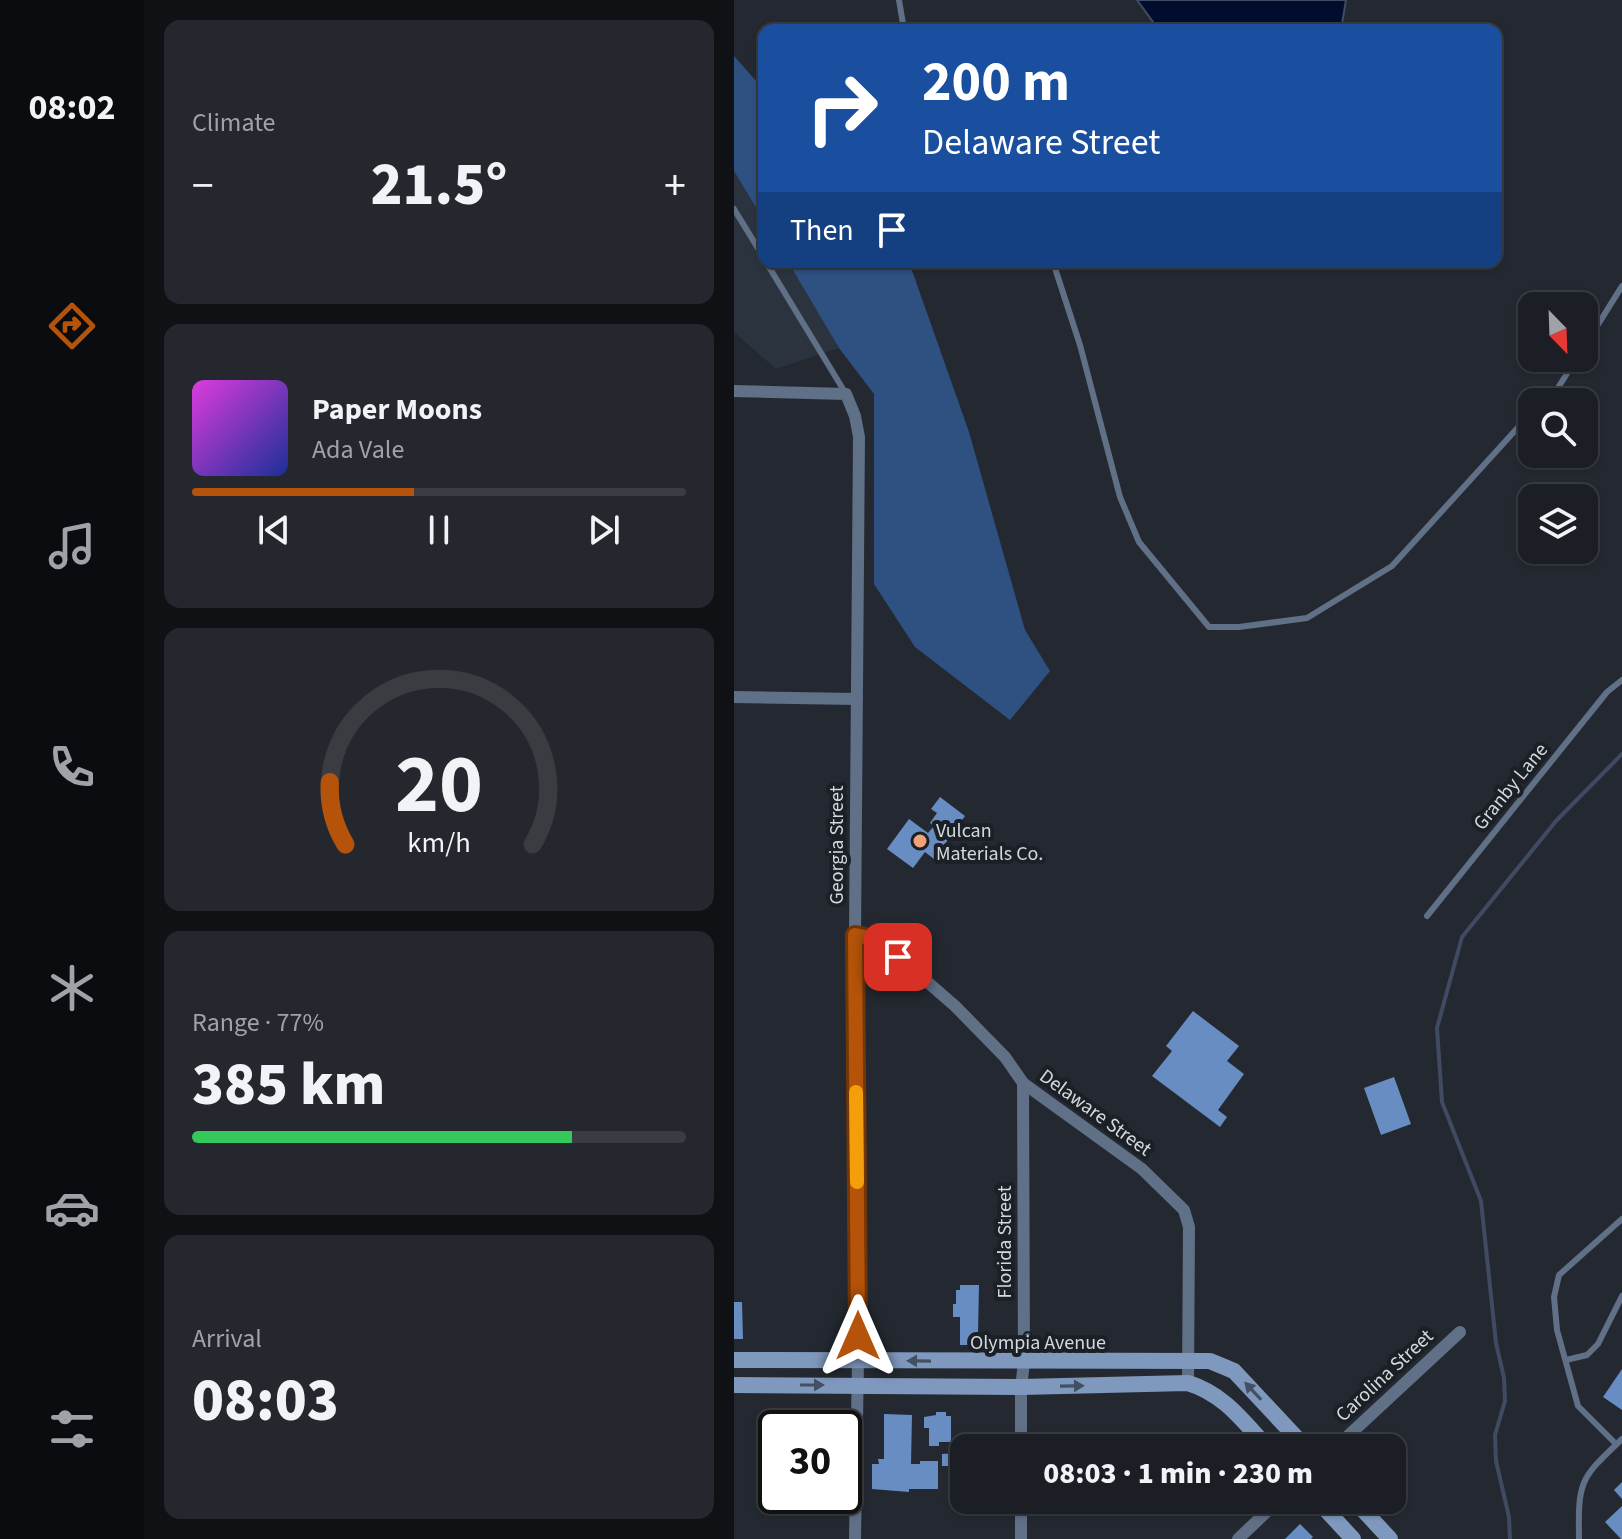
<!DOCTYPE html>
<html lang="en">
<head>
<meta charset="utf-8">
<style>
  body { margin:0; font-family:"Source Sans 3",sans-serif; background:#24272d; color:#f1f3f6; height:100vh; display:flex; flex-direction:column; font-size:30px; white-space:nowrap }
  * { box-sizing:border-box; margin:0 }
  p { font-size:26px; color:#a0a2a7 }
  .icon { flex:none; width:44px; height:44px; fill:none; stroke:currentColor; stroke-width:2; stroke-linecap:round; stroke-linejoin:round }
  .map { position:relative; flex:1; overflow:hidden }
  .panel { display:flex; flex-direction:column; gap:20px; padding:20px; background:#0f1114; width:590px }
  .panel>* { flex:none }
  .banner { position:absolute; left:24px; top:24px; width:744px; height:244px; border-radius:16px; box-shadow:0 2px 6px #0004,0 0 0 2px #393d42; background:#1a4fa0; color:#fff; overflow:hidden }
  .needle { width:52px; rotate:157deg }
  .buttons { position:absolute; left:784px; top:292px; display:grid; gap:16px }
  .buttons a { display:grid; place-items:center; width:80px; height:80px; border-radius:16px; background:#1b1f25; box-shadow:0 2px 6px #0004,0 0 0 2px #393d42; font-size:40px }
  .speed { position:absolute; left:24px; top:1410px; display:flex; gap:16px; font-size:40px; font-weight:700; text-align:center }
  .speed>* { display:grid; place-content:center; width:104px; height:104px; border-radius:50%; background:#1b1f25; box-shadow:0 2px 6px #0004,0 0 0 2px #393d42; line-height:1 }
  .speed .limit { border:4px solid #111; border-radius:12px; background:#fff; color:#111 }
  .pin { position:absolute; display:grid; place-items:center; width:68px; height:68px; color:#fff; margin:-34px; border-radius:16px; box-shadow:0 4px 12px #0006 }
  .me { position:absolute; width:88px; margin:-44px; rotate:0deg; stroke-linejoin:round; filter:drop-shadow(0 0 6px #0008) }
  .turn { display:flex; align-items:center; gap:28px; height:168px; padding:0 32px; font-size:36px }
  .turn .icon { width:104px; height:104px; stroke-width:2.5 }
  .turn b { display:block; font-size:56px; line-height:68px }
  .then { display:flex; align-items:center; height:76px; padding:0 32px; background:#0003; gap:16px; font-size:30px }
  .big { font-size:60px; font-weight:800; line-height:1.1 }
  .panel .tile { flex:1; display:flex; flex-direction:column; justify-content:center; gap:12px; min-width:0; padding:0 28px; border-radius:16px; background:#24272d }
  .panel .dial { align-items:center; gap:0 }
  .dial svg { height:208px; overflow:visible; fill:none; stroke:#393d42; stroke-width:7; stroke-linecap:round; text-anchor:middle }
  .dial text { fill:#f1f3f6; stroke:none }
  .song { display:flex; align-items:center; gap:24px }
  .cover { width:96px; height:96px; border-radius:12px; background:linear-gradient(135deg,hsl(300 70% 55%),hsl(230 70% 35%)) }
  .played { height:8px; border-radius:4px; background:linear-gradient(90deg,#b45309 45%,#393d42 45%) }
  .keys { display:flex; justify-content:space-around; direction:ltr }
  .heat { display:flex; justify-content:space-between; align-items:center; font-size:44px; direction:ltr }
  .charge { height:12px; border-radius:6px; background:linear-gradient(90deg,#34c759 77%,#393d42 0) }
  .trip { position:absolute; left:216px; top:1434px; width:456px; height:80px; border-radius:16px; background:#1b1f25; box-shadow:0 2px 6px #0004,0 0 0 2px #393d42; font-weight:800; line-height:80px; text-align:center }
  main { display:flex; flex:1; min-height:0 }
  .tab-bar { display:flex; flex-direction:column; width:144px; justify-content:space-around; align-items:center; background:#0b0c0f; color:#a0a2a7 }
  .tab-bar .icon { width:56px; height:56px }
  .tab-bar .active { color:#b45309 }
  .tab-bar b { font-size:36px; color:#f1f3f6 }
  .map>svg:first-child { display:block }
</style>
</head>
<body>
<main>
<nav class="tab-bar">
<b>08:02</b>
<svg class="icon active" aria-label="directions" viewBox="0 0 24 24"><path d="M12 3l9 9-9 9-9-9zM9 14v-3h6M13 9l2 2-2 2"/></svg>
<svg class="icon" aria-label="music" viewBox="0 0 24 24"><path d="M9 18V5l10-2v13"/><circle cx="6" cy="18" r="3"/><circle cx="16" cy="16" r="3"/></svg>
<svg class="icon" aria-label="phone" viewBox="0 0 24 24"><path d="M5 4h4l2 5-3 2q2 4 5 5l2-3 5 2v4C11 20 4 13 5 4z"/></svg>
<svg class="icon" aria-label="climate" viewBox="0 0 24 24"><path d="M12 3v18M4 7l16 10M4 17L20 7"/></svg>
<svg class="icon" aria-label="car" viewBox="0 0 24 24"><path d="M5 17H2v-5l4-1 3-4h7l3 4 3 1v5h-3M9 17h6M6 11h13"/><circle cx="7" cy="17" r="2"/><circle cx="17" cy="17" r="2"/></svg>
<svg class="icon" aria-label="filters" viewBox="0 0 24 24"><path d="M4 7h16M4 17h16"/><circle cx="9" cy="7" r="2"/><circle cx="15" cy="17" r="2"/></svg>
</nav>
<section class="panel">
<div class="tile"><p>Climate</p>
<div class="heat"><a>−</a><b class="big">21.5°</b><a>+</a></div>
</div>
<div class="tile">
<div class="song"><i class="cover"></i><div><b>Paper Moons</b><p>Ada Vale</p></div></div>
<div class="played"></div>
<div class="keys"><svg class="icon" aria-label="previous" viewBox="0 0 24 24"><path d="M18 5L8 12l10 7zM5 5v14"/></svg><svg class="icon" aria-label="pause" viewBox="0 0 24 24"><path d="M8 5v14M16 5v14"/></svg><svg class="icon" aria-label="next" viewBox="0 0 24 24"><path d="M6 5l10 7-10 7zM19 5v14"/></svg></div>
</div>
<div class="tile dial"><svg viewBox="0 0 100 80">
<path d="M14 69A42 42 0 1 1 86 69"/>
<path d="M14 69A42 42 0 0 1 8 45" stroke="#b45309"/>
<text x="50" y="56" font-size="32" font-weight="700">20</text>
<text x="50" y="72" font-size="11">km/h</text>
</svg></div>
<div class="tile"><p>Range · 77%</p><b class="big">385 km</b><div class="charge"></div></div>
<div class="tile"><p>Arrival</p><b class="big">08:03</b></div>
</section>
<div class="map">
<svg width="888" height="1539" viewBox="0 0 888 1539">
  <rect width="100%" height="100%" fill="#242931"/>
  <!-- built -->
  <polygon fill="#2b333f" points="0,171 30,221 30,262 54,262 105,348 42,369 0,332"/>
  <!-- forest -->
  <g fill="#2e5182">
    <polygon points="0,56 30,90 30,221 0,171"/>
    <polygon points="54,262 175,262 235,432 291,630 316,671 276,720 181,647 140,584 140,394 105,348"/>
  </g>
  <!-- water -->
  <polygon fill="#000d2f" stroke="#404a63" stroke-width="2" points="403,0 612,0 607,30 425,30"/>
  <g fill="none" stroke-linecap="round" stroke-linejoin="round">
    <!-- stream -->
    <polyline stroke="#404a63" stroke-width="4" points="776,1539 775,1517 762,1461 761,1435 771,1401 770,1378 762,1343 747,1201 708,1102 703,1028 728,937 822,821 888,754"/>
  </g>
  <!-- building -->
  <g fill="#688dc3">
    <polygon points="206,797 231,816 200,859 191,852 179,868 153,849 175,819 194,833 200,826 196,823 203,813 197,809"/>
    <polygon points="459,1011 505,1046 493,1061 510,1074 484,1110 493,1117 486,1127 418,1076 438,1051 432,1046"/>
    <polygon points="660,1077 677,1124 647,1135 630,1088"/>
    <polygon points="226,1285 245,1285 244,1334 250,1334 250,1345 226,1345 226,1317 219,1317 219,1304 222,1304 222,1290 226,1290"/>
    <polygon points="0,1302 8,1302 9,1339 0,1339"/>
    <polygon points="888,1369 888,1410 869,1397"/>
    <polygon points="202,1412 212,1412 212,1416 217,1416 217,1442 205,1442 205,1446 195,1446 195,1428 190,1428 190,1417 202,1415"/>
    <polygon points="150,1414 178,1415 177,1464 186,1464 186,1461 204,1461 204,1489 175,1489 175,1492 138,1489 138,1464 145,1464 144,1459 150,1459"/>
    <polygon points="223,1453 224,1466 208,1466 208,1454"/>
    <polygon points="888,1482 888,1499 880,1490"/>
    <polygon points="888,1506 888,1539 887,1539 871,1522"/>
    <polygon points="566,1524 579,1537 577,1539 551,1539"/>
  </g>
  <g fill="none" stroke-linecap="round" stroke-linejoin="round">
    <!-- service -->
    <g stroke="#607087" stroke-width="6">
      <polyline points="165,0 170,30"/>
      <polyline points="0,209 30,258"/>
      <polyline points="32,262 112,394"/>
      <polyline points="319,262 346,345 386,497 405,542 475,627 505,627 573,618 658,566 798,412"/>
      <polyline points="850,347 888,286"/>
      <polyline points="808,402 820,394 843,358"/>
      <polyline points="693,916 873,692 888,680"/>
      <polyline points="832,1360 853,1355 864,1344 888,1296"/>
      <polyline points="882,1444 844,1406 823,1330 820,1297 825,1275 888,1219"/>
      <path d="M845,1539C844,1480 846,1479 888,1439"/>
    </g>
    <!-- minor -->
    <g stroke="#607087" stroke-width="12">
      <polyline points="0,391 112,394 121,416 125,437 121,935 124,1360 121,1539"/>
      <polyline points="0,697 123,699"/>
      <polyline points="121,935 145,940 221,1006 271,1057 289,1083 408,1169 450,1210 455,1227 454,1383"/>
      <polyline points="287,1448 287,1387 290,1363 289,1083"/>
      <polyline points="601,1448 726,1332"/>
      <polyline points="287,1539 287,1500"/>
      <polyline points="504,1539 545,1500"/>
    </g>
    <!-- secondary -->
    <g stroke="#7f98bd" stroke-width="16">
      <polyline points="0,1360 476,1361 500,1371 572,1448"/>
      <path d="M0,1385L287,1387L454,1383C490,1394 509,1421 534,1448"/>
      <polyline points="583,1500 619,1539"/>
      <polyline points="620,1500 656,1539"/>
    </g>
  </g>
  <!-- one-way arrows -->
  <defs><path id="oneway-solid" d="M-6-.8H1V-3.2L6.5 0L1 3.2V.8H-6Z" transform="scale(2)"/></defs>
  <g fill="#435063">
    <use href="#oneway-solid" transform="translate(185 1361) rotate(-179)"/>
    <use href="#oneway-solid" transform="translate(78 1385)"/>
    <use href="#oneway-solid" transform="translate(338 1386) rotate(-1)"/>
    <use href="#oneway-solid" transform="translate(519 1391) rotate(-133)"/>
  </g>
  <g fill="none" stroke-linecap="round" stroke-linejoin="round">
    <defs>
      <polyline id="route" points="124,1336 121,935 145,940 164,957"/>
    </defs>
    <!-- route casing -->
    <use href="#route" stroke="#753606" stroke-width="20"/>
    <!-- route -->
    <use href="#route" stroke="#b45309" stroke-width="14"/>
    <!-- slow -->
    <polyline stroke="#f59e0b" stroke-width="14" points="122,1092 123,1182"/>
  </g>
  <!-- markers -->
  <circle fill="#f0a27a" stroke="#1b2027" stroke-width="3" cx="186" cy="841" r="8"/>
  <g text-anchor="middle" stroke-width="8" stroke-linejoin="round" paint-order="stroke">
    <!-- street labels -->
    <g font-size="20" fill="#d4d8dc" stroke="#1b2027">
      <text transform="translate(776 786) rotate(-51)" y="7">Granby Lane</text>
      <text transform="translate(102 845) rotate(-90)" y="7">Georgia Street</text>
      <text transform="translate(362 1112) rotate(36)" y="7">Delaware Street</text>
      <text transform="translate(270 1242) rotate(-90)" y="7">Florida Street</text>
      <text x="304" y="1349">Olympia Avenue</text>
      <text transform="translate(650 1375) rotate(-43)" y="7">Carolina Street</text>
    </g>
    <!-- poi labels -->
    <g font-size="20" fill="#d4d8dc" stroke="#1b2027" text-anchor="start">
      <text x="202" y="837">Vulcan<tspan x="202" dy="23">Materials Co.</tspan></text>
    </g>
  </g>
</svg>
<div class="buttons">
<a><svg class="needle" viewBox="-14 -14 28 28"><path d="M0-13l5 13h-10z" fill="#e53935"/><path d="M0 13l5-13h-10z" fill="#a0a2a7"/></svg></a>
<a><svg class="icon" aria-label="search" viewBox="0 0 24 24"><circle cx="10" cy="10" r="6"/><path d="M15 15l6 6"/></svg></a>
<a><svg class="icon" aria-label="layers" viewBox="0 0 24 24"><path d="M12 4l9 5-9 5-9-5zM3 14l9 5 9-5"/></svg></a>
</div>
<div class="speed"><div class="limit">30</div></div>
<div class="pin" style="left:164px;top:957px;background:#d93025"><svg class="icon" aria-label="arrive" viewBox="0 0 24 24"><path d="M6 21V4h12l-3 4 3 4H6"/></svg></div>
<svg class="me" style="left:124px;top:1336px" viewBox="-20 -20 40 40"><path d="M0-17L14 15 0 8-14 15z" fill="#b45309" stroke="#fff" stroke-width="4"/></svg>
<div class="trip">08:03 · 1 min · 230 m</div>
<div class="banner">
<div class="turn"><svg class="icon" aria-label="right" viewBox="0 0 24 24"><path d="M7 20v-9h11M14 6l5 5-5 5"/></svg><div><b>200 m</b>Delaware Street</div></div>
<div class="then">Then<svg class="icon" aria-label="arrive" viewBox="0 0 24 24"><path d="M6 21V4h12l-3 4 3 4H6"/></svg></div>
</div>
</div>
</main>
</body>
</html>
